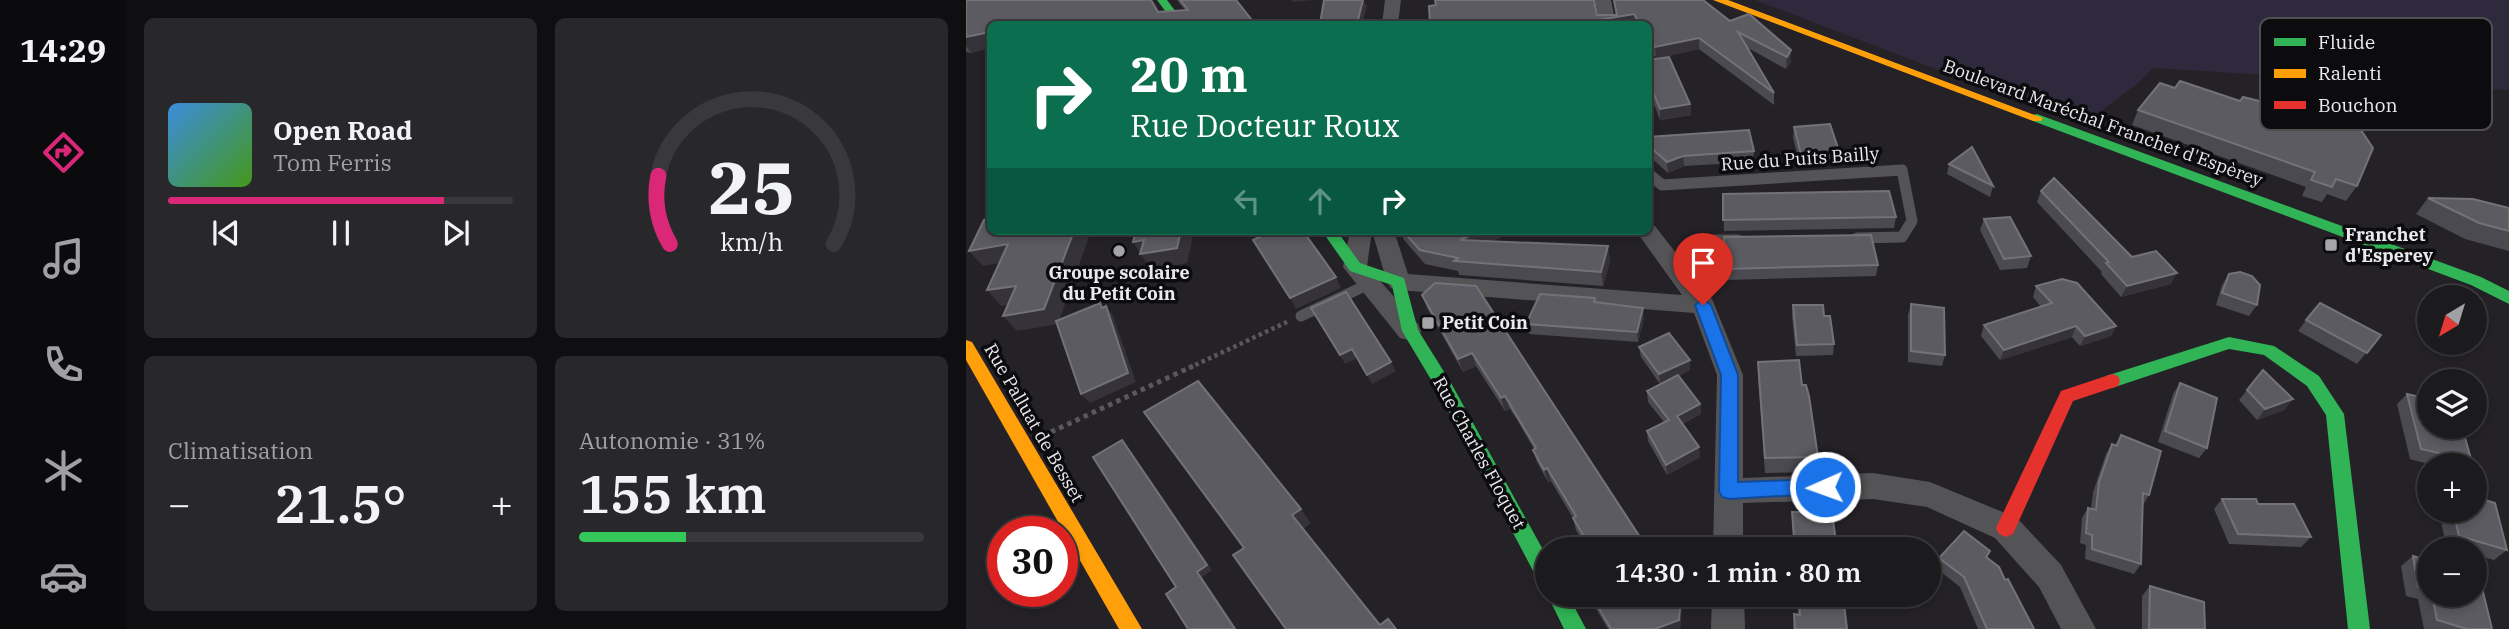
<!DOCTYPE html>
<html lang="fr">
<head>
<meta charset="utf-8">
<style>
  body { margin:0; font-family:"IBM Plex Serif",serif; background:#28272a; color:#f1f3f6; height:100vh; display:flex; flex-direction:column; font-size:26px; white-space:nowrap }
  * { box-sizing:border-box; margin:0 }
  p { font-size:23px; color:#a0a1a4 }
  .icon { flex:none; width:38px; height:38px; fill:none; stroke:currentColor; stroke-width:2; stroke-linecap:round; stroke-linejoin:round }
  .map { position:relative; flex:1; overflow:hidden }
  .drawer { display:flex; flex-direction:column; gap:18px; padding:18px; background:#0f0e10; width:840px }
  .drawer>* { flex:none }
  .hud { position:absolute; left:21px; top:21px; width:665px; height:214px; border-radius:10px; box-shadow:0 4px 10px #0003,0 0 0 2px #39383b; background:#0b6e4f; color:#fff; overflow:hidden }
  .needle { width:46px; rotate:218deg }
  .buttons { position:absolute; left:1451px; top:285px; display:grid; gap:14px }
  .buttons a { display:grid; place-items:center; width:70px; height:70px; border-radius:50%; background:#1b1a1d; box-shadow:0 4px 10px #0003,0 0 0 2px #39383b; font-size:35px }
  .speed { position:absolute; left:21px; top:516px; display:flex; gap:14px; font-size:35px; font-weight:700; text-align:center }
  .speed>* { display:grid; place-content:center; width:91px; height:91px; border-radius:50%; background:#1b1a1d; box-shadow:0 4px 10px #0003,0 0 0 2px #39383b; line-height:1 }
  .speed .limit { border:10px solid #d22; background:#fff; color:#111 }
  .pin { position:absolute; display:grid; place-items:center; width:60px; height:60px; color:#fff; margin:-72px -30px; border-radius:50% 50% 50% 0; rotate:-45deg; box-shadow:0 0 7px #0007 }
  .pin .icon { rotate:45deg }
  .me { position:absolute; width:77px; margin:-38px; rotate:268deg; stroke-linejoin:round; filter:drop-shadow(0 0 5px #0008) }
  .turn { display:flex; align-items:center; gap:24px; height:147px; padding:0 28px; font-size:32px }
  .turn .icon { width:91px; height:91px; stroke-width:2.5 }
  .turn b { display:block; font-size:49px; line-height:60px }
  .lanes { display:flex; align-items:center; height:66px; padding:0 28px; background:#0003; justify-content:center; gap:35px; direction:ltr }
  .lanes .off { opacity:.35 }
  .big { font-size:52px; font-weight:600; line-height:1.1 }
  .drawer .tile { flex:1; display:flex; flex-direction:column; justify-content:center; gap:10px; min-width:0; padding:0 24px; border-radius:10px; background:#28272a }
  .drawer .dial { align-items:center; gap:0 }
  .dial svg { height:182px; overflow:visible; fill:none; stroke:#39383b; stroke-width:7; stroke-linecap:round; text-anchor:middle }
  .dial text { fill:#f1f3f6; stroke:none }
  .song { display:flex; align-items:center; gap:21px }
  .cover { width:84px; height:84px; border-radius:10px; background:linear-gradient(135deg,hsl(210 70% 55%),hsl(100 70% 35%)) }
  .played { height:7px; border-radius:4px; background:linear-gradient(90deg,#db2777 80%,#39383b 80%) }
  .keys { display:flex; justify-content:space-around; direction:ltr }
  .heat { display:flex; justify-content:space-between; align-items:center; font-size:38px; direction:ltr }
  .charge { height:10px; border-radius:5px; background:linear-gradient(90deg,#34c759 31%,#39383b 0) }
  .drawer .tiles { flex:1; display:grid; gap:18px; grid-template-columns:repeat(2,1fr) }
  .trip { position:absolute; left:569px; top:537px; width:406px; height:70px; border-radius:35px; background:#1b1a1d; box-shadow:0 4px 10px #0003,0 0 0 2px #39383b; font-weight:600; line-height:70px; text-align:center }
  main { display:flex; flex:1; min-height:0 }
  .dock { display:flex; flex-direction:column; width:126px; justify-content:space-around; align-items:center; background:#0b0a0c; color:#a0a1a4 }
  .dock .icon { width:49px; height:49px }
  .dock .current { color:#db2777 }
  .dock b { font-size:32px; color:#f1f3f6 }
  .map>svg:first-child { display:block }
</style>
</head>
<body>
<main>
<nav class="dock">
<b>14:29</b>
<svg class="icon current" aria-label="directions" viewBox="0 0 24 24"><path d="M12 3l9 9-9 9-9-9zM9 14v-3h6M13 9l2 2-2 2"/></svg>
<svg class="icon" aria-label="music" viewBox="0 0 24 24"><path d="M9 18V5l10-2v13"/><circle cx="6" cy="18" r="3"/><circle cx="16" cy="16" r="3"/></svg>
<svg class="icon" aria-label="phone" viewBox="0 0 24 24"><path d="M5 4h4l2 5-3 2q2 4 5 5l2-3 5 2v4C11 20 4 13 5 4z"/></svg>
<svg class="icon" aria-label="climate" viewBox="0 0 24 24"><path d="M12 3v18M4 7l16 10M4 17L20 7"/></svg>
<svg class="icon" aria-label="car" viewBox="0 0 24 24"><path d="M5 17H2v-5l4-1 3-4h7l3 4 3 1v5h-3M9 17h6M6 11h13"/><circle cx="7" cy="17" r="2"/><circle cx="17" cy="17" r="2"/></svg>
</nav>
<section class="drawer">
<div class="tiles">
<div class="tile">
<div class="song"><i class="cover"></i><div><b>Open Road</b><p>Tom Ferris</p></div></div>
<div class="played"></div>
<div class="keys"><svg class="icon" aria-label="previous" viewBox="0 0 24 24"><path d="M18 5L8 12l10 7zM5 5v14"/></svg><svg class="icon" aria-label="pause" viewBox="0 0 24 24"><path d="M8 5v14M16 5v14"/></svg><svg class="icon" aria-label="next" viewBox="0 0 24 24"><path d="M6 5l10 7-10 7zM19 5v14"/></svg></div>
</div>
<div class="tile dial"><svg viewBox="0 0 100 80">
<path d="M14 69A42 42 0 1 1 86 69"/>
<path d="M14 69A42 42 0 0 1 9 39" stroke="#db2777"/>
<text x="50" y="56" font-size="32" font-weight="700">25</text>
<text x="50" y="72" font-size="11">km/h</text>
</svg></div>
<div class="tile"><p>Climatisation</p>
<div class="heat"><a>−</a><b class="big">21.5°</b><a>+</a></div>
</div>
<div class="tile"><p>Autonomie · 31%</p><b class="big">155 km</b><div class="charge"></div></div>
</div>
</section>
<div class="map">
<svg width="1543" height="629" viewBox="0 0 1543 629">
  <rect width="100%" height="100%" fill="#242227"/>
  <!-- green -->
  <polygon fill="#2e293d" points="789,0 1543,0 1543,90 1187,68 1172,83 1119,123 1072,108"/>
  <g fill="none" stroke-linecap="round" stroke-linejoin="round">
    <!-- path-far1 -->
    <polyline stroke="#5a585c" stroke-width="4.5" stroke-dasharray="3.5 3.5" stroke-linecap="butt" points="223,368 321,322"/>
    <!-- path -->
    <polyline stroke="#5a585c" stroke-width="5" stroke-dasharray="4.5 4.5" stroke-linecap="butt" points="85,432 227,366"/>
    <!-- lane -->
    <g stroke="#545356" stroke-width="11">
      <polyline points="682,173 696,185 936,170 946,221 936,237 891,238"/>
      <polyline points="709,267 724,263 745,240 772,240"/>
      <polyline points="335,316 403,284"/>
    </g>
    <!-- street -->
    <g fill="#545356" fill-rule="evenodd">
      <polygon points="419,0 435,0 432,24 416,24"/>
      <polygon points="629,0 645,0 650,24 634,24"/>
      <polygon points="682,224 689,226 746,299 777,375 777,478 907,473 964,482 1051,518 1095,565 1130,629 1095,629 1073,587 1029,538 961,507 907,499 777,503 777,550 747,550 751,375 728,313 433,290 425,288 421,282 406,231 401,266 452,324 455,331 452,338 443,340 434,338 377,267 384,231 428,231 442,274 716,295 670,231 682,231"/>
      <polygon points="746,595 778,595 779,629 745,629"/>
    </g>
    <!-- fast -->
    <g fill="#30b455" fill-rule="evenodd">
      <polygon points="191,0 201,0 219,24 209,24"/>
      <polygon points="1071,114 1515,277 1543,291 1543,304 1505,285 1067,121 1067,115"/>
      <polygon points="356,231 371,231 394,263 438,278 452,330 485,383 581,557 581,587 574,584 473,393 436,331 426,285 384,271"/>
      <polygon points="1263,337 1308,346 1353,376 1378,414 1404,629 1382,629 1360,415 1341,386 1298,355 1263,349 1146,388 1140,386 1138,381 1140,376"/>
      <polygon points="581,594 602,595 620,629 598,629"/>
    </g>
    <!-- slow -->
    <g fill="#ff9f0a" fill-rule="evenodd">
      <polygon points="747,0 762,0 1077,118 1075,121 1067,121"/>
      <polygon points="0,340 6,342 176,629 153,629 0,360"/>
    </g>
    <!-- jam -->
    <polygon fill="#e5322d" fill-rule="evenodd" points="1146,374 1152,376 1154,381 1152,386 1107,401 1047,534 1040,537 1033,534 1030,528 1095,391"/>
  </g>
  <!-- wall -->
  <g fill="#4c4a51">
    <polygon points="0,0 192,12 219,10 211,0 270,0 289,24 24,24 5,53 0,52"/>
    <polygon points="647,0 737,0 764,21 783,14 825,62 820,69 782,48 808,93 808,105 733,49 691,58 724,104 725,115 694,120 682,88 682,60 690,58 682,47 682,24 464,24 650,15"/>
    <polygon points="1172,110 1391,186 1380,201 1361,194 1356,202 1336,196 1340,187 1166,125"/>
    <polygon points="828,127 873,151 872,162 834,165 827,138"/>
    <polygon points="682,137 788,151 787,162 718,166 702,173 682,155"/>
    <polygon points="983,164 1027,186 1024,197 981,174"/>
    <polygon points="1075,191 1166,257 1205,284 1155,297 1135,274 1136,272 1071,202"/>
    <polygon points="757,194 930,217 928,228 758,231"/>
    <polygon points="1462,198 1543,208 1543,251 1499,239 1450,214"/>
    <polygon points="1018,219 1065,256 1061,268 1034,270 1014,230"/>
    <polygon points="434,231 548,231 525,242 644,261 637,286 493,275 492,271 459,264 438,240"/>
    <polygon points="758,237 912,265 910,276 760,280"/>
    <polygon points="1263,274 1291,305 1283,316 1250,305 1256,285"/>
    <polygon points="1070,286 1150,326 1145,336 1114,346 1106,337 1034,360 1015,336 1018,325 1075,307 1067,297"/>
    <polygon points="456,295 674,537 720,550 622,550 610,530 607,518 585,481 582,482 571,462 567,450 568,449 550,418 544,409 539,411 510,366 497,372 461,308"/>
    <polygon points="630,302 678,318 672,342 563,334 560,324"/>
    <polygon points="945,304 979,355 976,366 942,362 942,315"/>
    <polygon points="827,305 858,316 868,344 867,355 830,356 826,316"/>
    <polygon points="1340,320 1415,335 1391,364 1332,331"/>
    <polygon points="673,347 724,370 712,376 734,404 735,414 716,424 734,457 701,475 682,441 681,431 698,422 682,402 681,391 694,384 675,357"/>
    <polygon points="792,362 836,385 852,457 850,472 799,473 792,377"/>
    <polygon points="1214,383 1241,448 1233,458 1192,442 1207,394"/>
    <polygon points="1281,390 1327,399 1318,410 1291,420 1273,400"/>
    <polygon points="1441,394 1507,466 1463,466 1463,467 1462,464 1444,459 1431,404"/>
    <polygon points="1155,435 1183,495 1177,505 1175,564 1168,574 1119,559 1120,545 1114,543 1116,518 1122,508 1125,509 1127,492 1140,454 1146,444 1149,445"/>
    <polygon points="1256,499 1292,504 1345,537 1335,547 1263,544 1248,509"/>
    <polygon points="1516,499 1541,550 1528,560 1508,554 1508,550 1493,550 1480,546 1473,511 1508,511"/>
    <polygon points="826,512 871,550 828,550 826,522"/>
    <polygon points="1024,551 1021,558 1039,580 1068,629 1012,629 994,587 970,568 973,558"/>
    <polygon points="1447,556 1463,561 1463,595 1508,595 1526,629 1458,629 1452,599 1440,596 1435,566"/>
    <polygon points="1184,586 1239,629 1176,629 1176,596"/>
    <polygon points="622,595 717,595 714,629 642,629"/>
    <polygon points="831,595 877,595 881,629 827,629 828,614 832,615"/>
  </g>
  <!-- shaded-wall -->
  <g fill="#353339">
    <polygon points="325,0 349,0 326,2"/>
    <polygon points="397,0 401,6 396,24 391,24"/>
    <polygon points="668,14 669,24 620,24 621,22"/>
    <polygon points="24,32 24,48 5,53 0,46 0,37"/>
    <polygon points="733,38 733,49 690,59 689,47"/>
    <polygon points="825,50 825,62 820,69 821,57"/>
    <polygon points="724,104 725,115 694,120 694,109"/>
    <polygon points="717,156 718,166 702,173 701,162"/>
    <polygon points="108,231 125,231 92,324 51,331 37,316"/>
    <polygon points="215,231 228,231 221,263 185,270 167,242"/>
    <polygon points="514,231 548,231 498,255 494,240"/>
    <polygon points="42,244 55,259 17,266 3,251"/>
    <polygon points="642,246 644,261 637,286 635,272"/>
    <polygon points="1211,273 1205,284 1155,297 1161,286"/>
    <polygon points="370,277 375,288 330,309 324,298"/>
    <polygon points="50,286 63,301 35,306 21,290"/>
    <polygon points="140,306 147,316 170,382 124,403 115,394"/>
    <polygon points="677,308 678,318 672,342 671,332"/>
    <polygon points="1110,326 1106,337 1034,360 1038,350"/>
    <polygon points="1150,326 1145,336 1114,346 1119,336"/>
    <polygon points="386,349 391,358 379,364 374,355"/>
    <polygon points="506,353 510,366 497,372 492,359"/>
    <polygon points="724,360 724,370 694,384 693,374"/>
    <polygon points="425,362 430,371 406,384 401,375"/>
    <polygon points="539,396 544,409 539,411 535,398"/>
    <polygon points="1327,399 1318,410 1291,420 1299,409"/>
    <polygon points="734,404 735,414 711,426 711,416"/>
    <polygon points="156,440 161,446 246,570 236,577 271,629 269,629 231,572"/>
    <polygon points="733,447 734,457 701,475 700,465"/>
    <polygon points="581,468 585,481 582,482 578,470"/>
    <polygon points="335,509 345,523 337,529 326,515"/>
    <polygon points="715,595 717,595 714,629 689,629"/>
  </g>
  <!-- building -->
  <g fill="#5d5b62" stroke="#737278" stroke-width="2">
    <polygon points="0,0 185,0 192,12 222,10 214,0 270,0 289,24 24,24 24,32 0,37"/>
    <polygon points="358,0 397,0 391,24 354,24"/>
    <polygon points="469,0 628,0 631,15 651,15 648,0 737,0 764,21 783,14 825,50 821,57 772,32 808,93 733,38 689,47 682,37 682,24 674,24 668,14 621,22 620,24 464,24 463,6 470,5"/>
    <polygon points="703,57 724,104 694,109 682,80 682,60"/>
    <polygon points="1214,81 1274,101 1277,97 1321,108 1325,100 1389,121 1407,148 1391,186 1370,179 1366,187 1345,180 1349,172 1172,110 1194,83 1209,88"/>
    <polygon points="864,124 873,151 835,154 828,127"/>
    <polygon points="783,130 788,151 717,156 701,162 682,145 682,137"/>
    <polygon points="1006,147 1027,186 983,164"/>
    <polygon points="1088,178 1166,257 1190,251 1211,273 1161,286 1140,263 1143,262 1075,191"/>
    <polygon points="923,191 930,217 757,220 757,194"/>
    <polygon points="1462,198 1507,199 1543,208 1543,231 1513,223"/>
    <polygon points="1044,217 1065,256 1038,259 1018,219"/>
    <polygon points="24,219 24,231 108,231 78,309 37,316 50,286 21,290 42,244 3,251 18,220"/>
    <polygon points="170,231 215,231 211,248 174,254 178,240 167,242"/>
    <polygon points="307,231 337,231 370,277 324,298 287,240"/>
    <polygon points="437,231 514,231 494,240 642,246 635,272 488,261 492,258 454,250"/>
    <polygon points="905,235 912,265 759,269 758,237"/>
    <polygon points="1274,272 1286,276 1294,285 1291,305 1256,293 1263,274"/>
    <polygon points="1096,279 1111,283 1150,326 1119,336 1110,326 1038,350 1018,325 1086,303 1070,286"/>
    <polygon points="469,283 510,286 674,537 719,538 718,550 626,550 607,518 610,516 581,468 578,470 567,450 570,448 539,396 535,398 506,353 492,359 456,295"/>
    <polygon points="380,292 425,362 401,375 386,349 374,355 345,308"/>
    <polygon points="574,294 629,298 628,302 677,308 671,332 560,324"/>
    <polygon points="134,303 136,308 140,306 162,373 115,394 90,321"/>
    <polygon points="1354,303 1415,335 1401,353 1340,320"/>
    <polygon points="945,304 978,308 979,355 945,351"/>
    <polygon points="827,305 857,305 858,316 864,316 868,344 831,345"/>
    <polygon points="703,333 724,360 693,374 673,347"/>
    <polygon points="833,360 836,385 840,385 843,396 852,457 799,458 792,362"/>
    <polygon points="1297,370 1327,399 1299,409 1281,390"/>
    <polygon points="712,375 734,404 711,416 733,447 700,465 681,431 703,420 681,391"/>
    <polygon points="232,381 335,509 326,515 414,625 422,619 430,629 320,629 267,555 278,548 178,412"/>
    <polygon points="1214,383 1251,398 1241,448 1199,431"/>
    <polygon points="1441,394 1463,399 1463,427 1496,427 1507,466 1476,466 1473,453 1455,449"/>
    <polygon points="1155,435 1195,451 1183,495 1177,493 1175,564 1126,549 1126,535 1120,533 1122,508 1130,510 1133,482 1146,444 1151,446"/>
    <polygon points="156,440 241,565 231,572 269,629 222,629 200,594 210,587 127,457"/>
    <polygon points="1508,472 1516,499 1529,503 1541,550 1493,536 1487,511 1508,511"/>
    <polygon points="1256,499 1290,499 1292,504 1328,504 1345,537 1272,534"/>
    <polygon points="826,512 866,512 871,550 829,550"/>
    <polygon points="998,531 1024,551 1020,557 1033,567 1039,580 1042,579 1068,629 1021,629 998,577 973,558"/>
    <polygon points="1447,556 1463,561 1463,589 1452,587"/>
    <polygon points="1508,574 1513,575 1526,629 1501,629 1471,620 1466,595 1508,595"/>
    <polygon points="1184,586 1238,602 1239,629 1183,629"/>
    <polygon points="625,595 715,595 713,620 689,629 645,629"/>
    <polygon points="833,595 877,595 881,629 829,629 828,614 834,615"/>
  </g>
  <!-- route -->
  <polygon fill="#1a73e8" stroke="#114b97" stroke-width="2" points="737,299 745,305 772,375 772,482 859,479 866,482 868,487 866,493 763,499 756,497 753,491 755,375 729,305"/>
  <!-- markers -->
  <g fill="#a5a4a8" stroke="#0c0b0e" stroke-width="2.5">
    <rect x="1358" y="238" width="14" height="14" rx="3.5"/>
    <circle cx="153" cy="251" r="7"/>
    <rect x="455" y="316" width="14" height="14" rx="3.5"/>
  </g>
  <g text-anchor="middle" stroke-width="7" stroke-linejoin="round" paint-order="stroke">
    <!-- street labels -->
    <g font-size="18" fill="#eaeaee" stroke="#0c0b0e">
      <text transform="translate(1137 123) rotate(20)" y="6">Boulevard Maréchal Franchet d'Espèrey</text>
      <text transform="translate(834 159) rotate(-4)" y="6">Rue du Puits Bailly</text>
      <text transform="translate(68 423) rotate(60)" y="6">Rue Palluat de Besset</text>
      <text transform="translate(513 453) rotate(61)" y="6">Rue Charles Floquet</text>
    </g>
    <!-- poi labels -->
    <g font-size="18" font-weight="bold" fill="#eaeaee" stroke="#0c0b0e" text-anchor="start">
      <text x="1379" y="241">Franchet<tspan x="1379" dy="21">d'Esperey</tspan></text>
      <text x="153" y="279" text-anchor="middle">Groupe scolaire<tspan x="153" dy="21">du Petit Coin</tspan></text>
      <text x="476" y="329">Petit Coin</text>
    </g>
  </g>
  <!-- legend -->
  <rect x="1294" y="18" width="232" height="112" rx="10" fill="#0c0b0e" stroke="#4f4e51" stroke-width="2"/>
  <rect x="1308" y="38" width="32" height="8" fill="#30b455"/>
  <rect x="1308" y="69" width="32" height="9" fill="#ff9f0a"/>
  <rect x="1308" y="101" width="32" height="8" fill="#e5322d"/>
  <g font-size="19" fill="#eaeaee">
    <text x="1352" y="49">Fluide</text>
    <text x="1352" y="80">Ralenti</text>
    <text x="1352" y="112">Bouchon</text>
  </g>
</svg>
<div class="buttons">
<a><svg class="needle" viewBox="-14 -14 28 28"><path d="M0-13l5 13h-10z" fill="#e53935"/><path d="M0 13l5-13h-10z" fill="#a0a1a4"/></svg></a>
<a><svg class="icon" aria-label="layers" viewBox="0 0 24 24"><path d="M12 4l9 5-9 5-9-5zM3 14l9 5 9-5"/></svg></a>
<a>+</a>
<a>−</a>
</div>
<div class="speed"><div class="limit">30</div></div>
<div class="pin" style="left:737px;top:305px;background:#d93025"><svg class="icon" aria-label="arrive" viewBox="0 0 24 24"><path d="M6 21V4h12l-3 4 3 4H6"/></svg></div>
<svg class="me" style="left:859px;top:487px" viewBox="-20 -20 40 40"><circle r="17" fill="#1a73e8" stroke="#fff" stroke-width="3"/><path d="M0-11L8 9 0 5-8 9z" fill="#fff"/></svg>
<div class="trip">14:30 · 1 min · 80 m</div>
<div class="hud">
<div class="turn"><svg class="icon" aria-label="right" viewBox="0 0 24 24"><path d="M7 20v-9h11M14 6l5 5-5 5"/></svg><div><b>20 m</b>Rue Docteur Roux</div></div>
<div class="lanes"><svg class="icon off" aria-label="left" viewBox="0 0 24 24"><path d="M17 20v-9H6M10 6l-5 5 5 5"/></svg><svg class="icon off" aria-label="ahead" viewBox="0 0 24 24"><path d="M12 20V5M6 11l6-6 6 6"/></svg><svg class="icon" aria-label="right" viewBox="0 0 24 24"><path d="M7 20v-9h11M14 6l5 5-5 5"/></svg></div>
</div>
</div>
</main>
</body>
</html>
